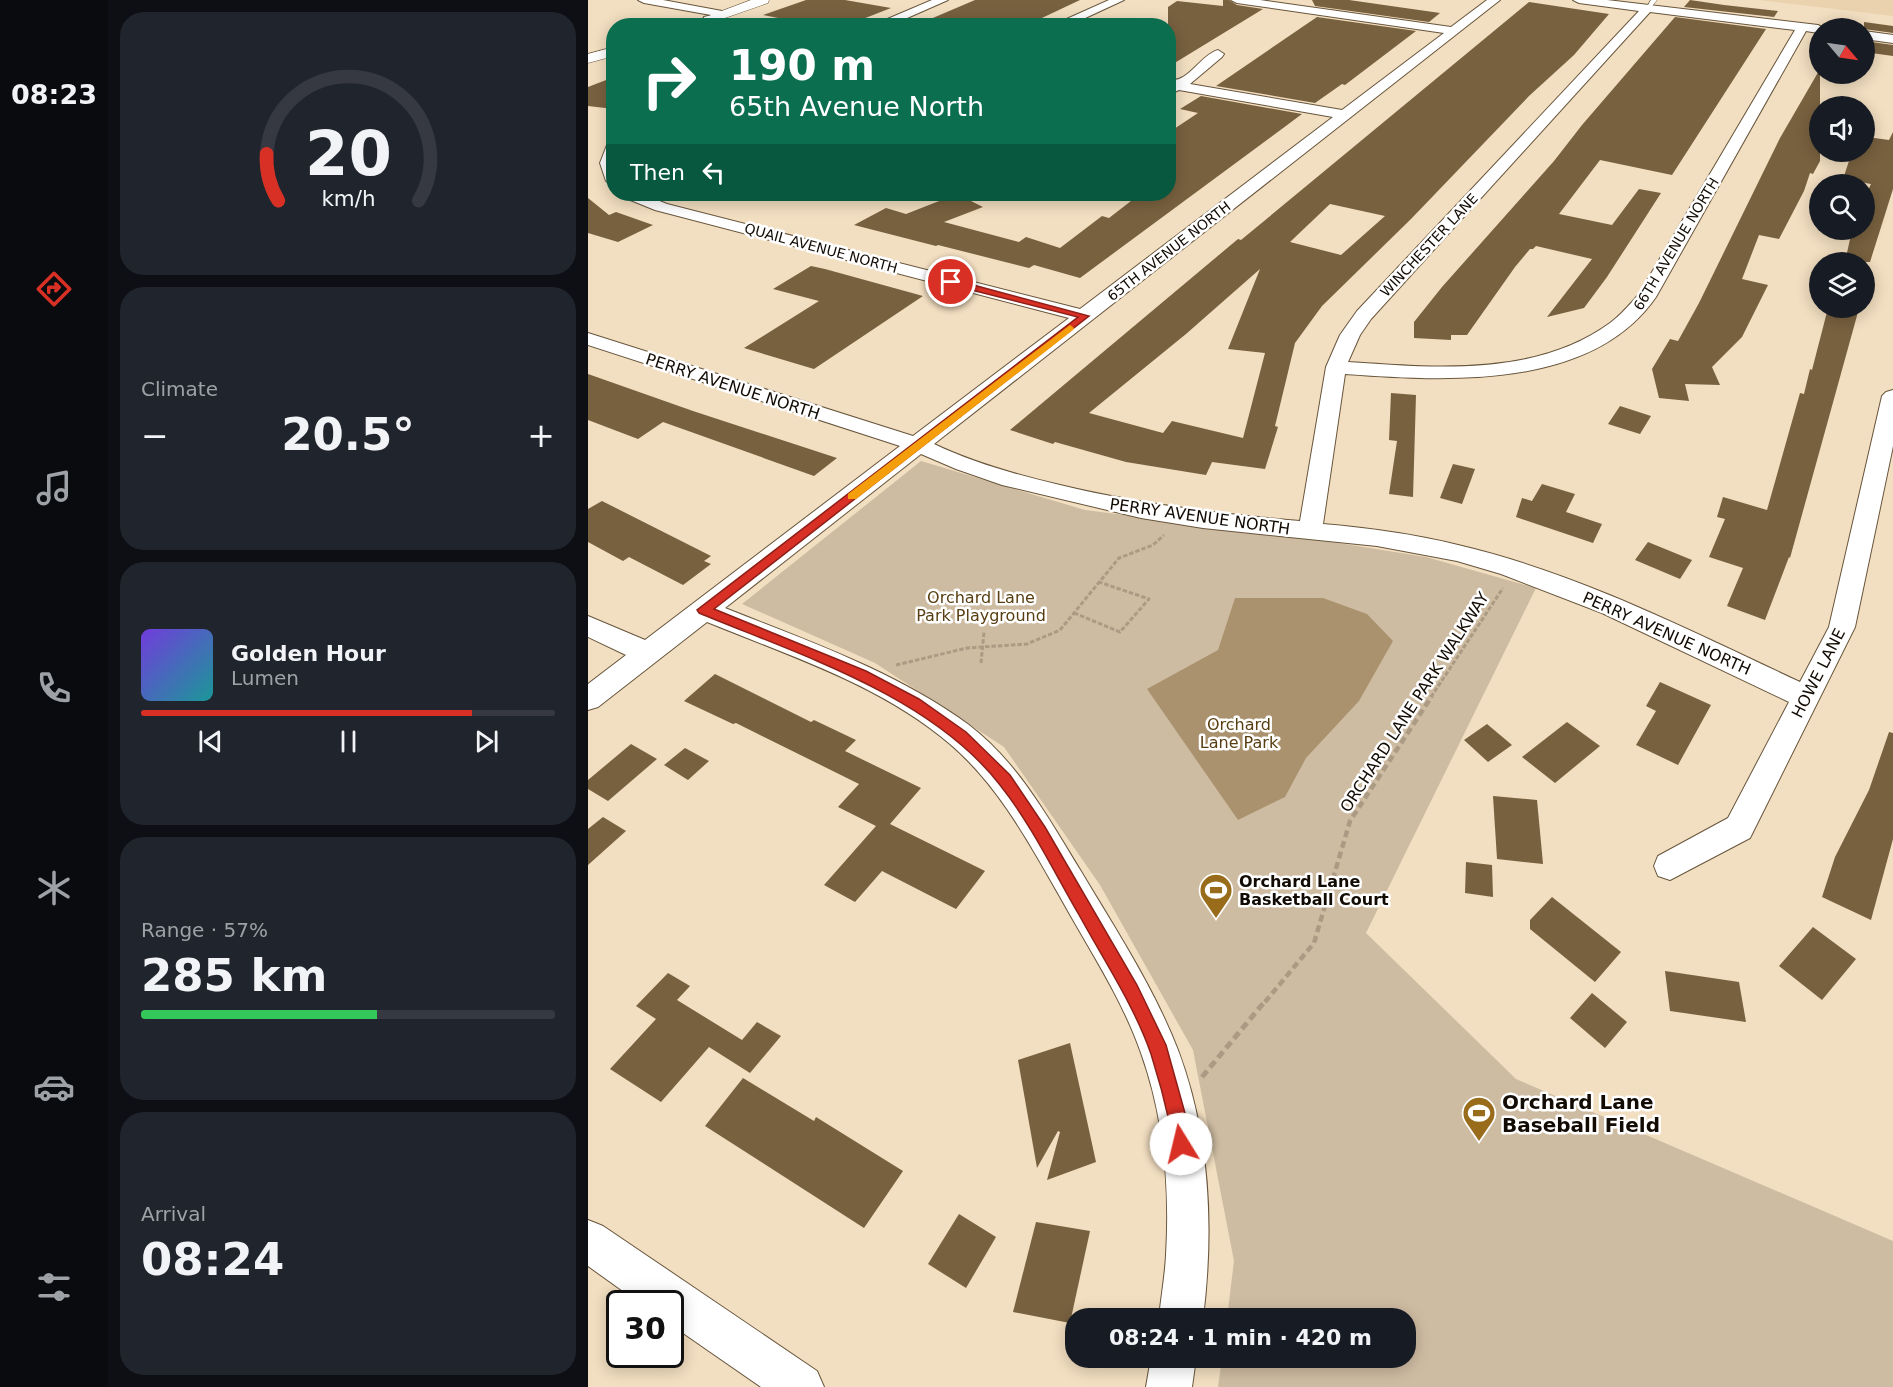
<!DOCTYPE html>
<html lang="en">
<head>
<meta charset="utf-8">
<style>
  body { margin:0; font-family:"DejaVu Sans",sans-serif; background:#20242c; color:#f1f3f6; height:100vh; display:flex; flex-direction:column; font-size:22px; white-space:nowrap }
  * { box-sizing:border-box; margin:0 }
  p { font-size:20px; color:#9ea1a6 }
  .icon { flex:none; width:33px; height:33px; fill:none; stroke:currentColor; stroke-width:2; stroke-linecap:round; stroke-linejoin:round }
  .map { position:relative; flex:1; overflow:hidden }
  .side { display:flex; flex-direction:column; gap:12px; padding:12px; background:#0d0f14; width:480px }
  .side>* { flex:none }
  .banner { position:absolute; left:18px; top:18px; width:570px; height:183px; border-radius:24px; box-shadow:0 3px 15px #0003; background:#0b6e4f; color:#fff; overflow:hidden }
  .needle { width:39px; rotate:119deg }
  .buttons { position:absolute; left:1221px; top:18px; display:grid; gap:12px }
  .buttons a { display:grid; place-items:center; width:66px; height:66px; border-radius:50%; background:#171b24; box-shadow:0 3px 15px #0003; font-size:30px }
  .speed { position:absolute; left:18px; top:1290px; display:flex; gap:12px; font-size:30px; font-weight:700; text-align:center }
  .speed>* { display:grid; place-content:center; width:78px; height:78px; border-radius:50%; background:#171b24; box-shadow:0 3px 15px #0003; line-height:1 }
  .speed .limit { border:3px solid #111; border-radius:9px; background:#fff; color:#111 }
  .pin { position:absolute; display:grid; place-items:center; width:51px; height:51px; color:#fff; margin:-26px; border:3px solid #fff; border-radius:50%; box-shadow:0 2px 6px #0007 }
  .me { position:absolute; width:66px; margin:-33px; rotate:351deg; stroke-linejoin:round; filter:drop-shadow(0 0 4px #0008) }
  .turn { display:flex; align-items:center; gap:21px; height:126px; padding:0 24px; font-size:27px }
  .turn .icon { width:78px; height:78px; stroke-width:2.5 }
  .turn b { display:block; font-size:42px; line-height:51px }
  .then { display:flex; align-items:center; height:57px; padding:0 24px; background:#0003; gap:12px; font-size:22px }
  .big { font-size:45px; font-weight:700; line-height:1.1 }
  .side .widget { flex:1; display:flex; flex-direction:column; justify-content:center; gap:9px; min-width:0; padding:0 21px; border-radius:24px; background:#20242c }
  .side .dial { align-items:center; gap:0 }
  .dial svg { height:156px; overflow:visible; fill:none; stroke:#363941; stroke-width:7; stroke-linecap:round; text-anchor:middle }
  .dial text { fill:#f1f3f6; stroke:none }
  .song { display:flex; align-items:center; gap:18px }
  .cover { width:72px; height:72px; border-radius:9px; background:linear-gradient(135deg,hsl(260 70% 55%),hsl(180 70% 35%)) }
  .played { height:6px; border-radius:3px; background:linear-gradient(90deg,#d93025 80%,#363941 80%) }
  .keys { display:flex; justify-content:space-around; direction:ltr }
  .heat { display:flex; justify-content:space-between; align-items:center; font-size:33px; direction:ltr }
  .charge { height:9px; border-radius:4px; background:linear-gradient(90deg,#34c759 57%,#363941 0) }
  .trip { position:absolute; left:477px; top:1308px; width:351px; height:60px; border-radius:24px; background:#171b24; box-shadow:0 3px 15px #0003; font-weight:700; line-height:60px; text-align:center }
  main { display:flex; flex:1; min-height:0 }
  .tabs { display:flex; flex-direction:column; width:108px; justify-content:space-around; align-items:center; background:#090b0e; color:#9ea1a6 }
  .tabs .icon { width:42px; height:42px }
  .tabs .active { color:#d93025 }
  .tabs b { font-size:27px; color:#f1f3f6 }
  .map>svg:first-child { display:block }
</style>
</head>
<body>
<main>
<nav class="tabs">
<b>08:23</b>
<svg class="icon active" aria-label="directions" viewBox="0 0 24 24"><path d="M12 3l9 9-9 9-9-9zM9 14v-3h6M13 9l2 2-2 2"/></svg>
<svg class="icon" aria-label="music" viewBox="0 0 24 24"><path d="M9 18V5l10-2v13"/><circle cx="6" cy="18" r="3"/><circle cx="16" cy="16" r="3"/></svg>
<svg class="icon" aria-label="phone" viewBox="0 0 24 24"><path d="M5 4h4l2 5-3 2q2 4 5 5l2-3 5 2v4C11 20 4 13 5 4z"/></svg>
<svg class="icon" aria-label="climate" viewBox="0 0 24 24"><path d="M12 3v18M4 7l16 10M4 17L20 7"/></svg>
<svg class="icon" aria-label="car" viewBox="0 0 24 24"><path d="M5 17H2v-5l4-1 3-4h7l3 4 3 1v5h-3M9 17h6M6 11h13"/><circle cx="7" cy="17" r="2"/><circle cx="17" cy="17" r="2"/></svg>
<svg class="icon" aria-label="filters" viewBox="0 0 24 24"><path d="M4 7h16M4 17h16"/><circle cx="9" cy="7" r="2"/><circle cx="15" cy="17" r="2"/></svg>
</nav>
<section class="side">
<div class="widget dial"><svg viewBox="0 0 100 80">
<path d="M14 69A42 42 0 1 1 86 69"/>
<path d="M14 69A42 42 0 0 1 8 45" stroke="#d93025"/>
<text x="50" y="56" font-size="32" font-weight="700">20</text>
<text x="50" y="72" font-size="11">km/h</text>
</svg></div>
<div class="widget"><p>Climate</p>
<div class="heat"><a>−</a><b class="big">20.5°</b><a>+</a></div>
</div>
<div class="widget">
<div class="song"><i class="cover"></i><div><b>Golden Hour</b><p>Lumen</p></div></div>
<div class="played"></div>
<div class="keys"><svg class="icon" aria-label="previous" viewBox="0 0 24 24"><path d="M18 5L8 12l10 7zM5 5v14"/></svg><svg class="icon" aria-label="pause" viewBox="0 0 24 24"><path d="M8 5v14M16 5v14"/></svg><svg class="icon" aria-label="next" viewBox="0 0 24 24"><path d="M6 5l10 7-10 7zM19 5v14"/></svg></div>
</div>
<div class="widget"><p>Range · 57%</p><b class="big">285 km</b><div class="charge"></div></div>
<div class="widget"><p>Arrival</p><b class="big">08:24</b></div>
</section>
<div class="map">
<svg width="1305" height="1387" viewBox="0 0 1305 1387">
  <rect width="100%" height="100%" fill="#f2dec0"/>
  <!-- built -->
  <polygon fill="#ebd2ae" points="1171,0 1305,0 1305,16"/>
  <!-- green -->
  <polygon fill="#cebca2" points="333,461 497,510 732,540 838,557 948,588 778,933 928,1079 1305,1241 1305,1387 630,1387 634,1358 818,1358 818,1318 639,1318 646,1261 605,1050 512,885 416,747 287,663 154,604"/>
  <!-- water -->
  <polygon fill="#aa926f" points="647,598 735,598 779,614 805,641 771,701 718,758 697,797 650,820 559,689 630,650"/>
  <!-- building -->
  <g fill="#78613f" fill-rule="evenodd">
    <polygon points="218,0 257,0 303,8 257,26 230,26 175,15"/>
    <polygon points="387,0 492,0 437,26 326,26"/>
    <polygon points="635,0 641,0 649,5 675,9 580,67 580,7 589,1 635,6"/>
    <polygon points="724,0 761,0 852,13 841,22 727,6"/>
    <polygon points="1102,0 1136,5 1190,11 1186,17 1096,7"/>
    <path d="M941,2L1021,14L986,55L941,96L823,219L734,306L707,343L687,426L690,427L677,469L624,462L618,475L538,462L467,442L465,444L422,430L650,239L653,240ZM742,204L797,216L753,255L702,242ZM672,269L640,349L677,353L655,438L584,421L575,433L501,413L598,334Z"/>
    <polygon points="729,17 828,31 757,85 754,84 727,103 628,86"/>
    <polygon points="1087,17 1178,29 1084,175 1012,160 971,214 1024,225 1051,189 1073,193 1019,277 996,308 959,317 1004,259 948,246 945,249 942,249 927,267 879,335 863,335 863,340 826,338 826,322 854,287 966,161 994,125"/>
    <polygon points="1276,22 1305,26 1305,33 1276,29"/>
    <polygon points="1276,41 1305,45 1305,56 1276,52"/>
    <polygon points="1232,69 1232,161 1225,174 1222,173 1216,191 1191,239 1171,235 1154,279 1180,285 1154,337 1124,367 1132,385 1097,384 1101,401 1071,398 1064,369 1082,339 1090,341 1111,303 1192,138"/>
    <polygon points="26,77 26,109 0,106 0,87"/>
    <polygon points="613,96 714,114 492,278 446,265 441,268 350,245 348,246 266,225 298,208 318,214 369,194 395,207 356,222 431,242 438,237 472,248 514,216 521,218 552,194 580,194 580,133 610,113 592,109"/>
    <polygon points="1305,132 1305,189 1282,262 1257,262 1264,230 1276,230 1276,199 1283,184 1255,179 1264,152 1276,152 1279,137 1301,140"/>
    <polygon points="0,198 21,215 28,212 65,225 30,242 0,233"/>
    <polygon points="223,266 237,269 335,296 226,369 156,348 231,301 185,289"/>
    <polygon points="1240,308 1270,312 1202,558 1201,557 1177,620 1139,606 1155,568 1121,557 1137,519 1129,517 1135,497 1179,510 1212,393 1216,394 1222,369 1224,370"/>
    <polygon points="0,374 105,411 249,458 226,476 75,422 50,439 0,420"/>
    <polygon points="803,393 828,395 825,497 801,494 809,441 801,440"/>
    <polygon points="1032,406 1063,416 1052,434 1020,424"/>
    <polygon points="865,464 887,469 874,504 852,498"/>
    <polygon points="954,484 987,494 978,512 1014,524 1005,543 928,517 934,498 944,501"/>
    <polygon points="14,501 123,556 116,561 123,564 95,585 41,557 35,561 0,542 0,509"/>
    <polygon points="1060,542 1104,560 1092,579 1047,560"/>
    <polygon points="127,674 223,722 226,720 268,740 257,751 333,788 302,824 397,871 368,909 294,871 267,902 236,885 288,826 250,807 271,784 148,723 145,724 96,701"/>
    <polygon points="1072,682 1123,705 1090,765 1048,745 1068,711 1058,706"/>
    <polygon points="979,722 1012,746 967,783 934,757"/>
    <polygon points="899,724 924,745 900,762 876,740"/>
    <polygon points="1301,732 1305,733 1305,839 1283,920 1234,897 1247,857 1281,790"/>
    <polygon points="43,744 69,759 20,801 0,789 0,780"/>
    <polygon points="97,748 121,761 100,780 76,765"/>
    <polygon points="905,796 949,800 955,864 909,859"/>
    <polygon points="15,817 38,831 0,865 0,829"/>
    <polygon points="878,862 904,865 905,897 877,893"/>
    <polygon points="964,897 1033,952 1007,982 942,929 942,920"/>
    <polygon points="1225,927 1268,959 1234,1000 1191,966"/>
    <polygon points="1077,971 1151,982 1158,1022 1082,1011"/>
    <polygon points="80,973 102,986 89,1000 154,1040 169,1022 193,1036 162,1073 121,1047 73,1102 22,1069 68,1019 48,1006"/>
    <polygon points="1004,993 1039,1022 1017,1048 982,1018"/>
    <polygon points="482,1043 508,1162 459,1180 472,1132 470,1131 449,1168 430,1060"/>
    <polygon points="155,1078 226,1121 228,1117 315,1171 276,1228 117,1126"/>
    <polygon points="371,1214 408,1237 378,1288 340,1264"/>
    <polygon points="448,1222 502,1231 482,1323 425,1312"/>
  </g>
  <g fill="none" stroke-linecap="round" stroke-linejoin="round">
    <defs>
      <polygon id="lane" points="1063,0 1069,0 1061,10 1057,10"/>
      <g id="street">
        <polygon points="50,0 75,0 134,11 140,14 134,17 56,3"/>
        <polygon points="344,0 360,0 301,26 283,26"/>
        <polygon points="521,0 536,0 480,26 463,26"/>
        <path d="M643,0H672L863,27L899,0H912L346,444C386,463 429,475 472,485C551,504 630,514 712,521L738,367L752,335L769,311L1051,11L991,3L985,0H1019L1230,25L1236,28H1232L1230,33L1218,31L1068,297C1003,391 857,381 757,374L735,524C781,528 826,534 870,545C990,573 1101,630 1212,682L1241,627L1294,396L1298,392L1305,390V446L1267,627L1162,838L1082,880L1070,876L1066,866L1070,856L1140,818L1201,702L1014,613L913,574L869,561L789,546L615,528L553,518L414,485L368,469L333,454L137,608C220,641 307,671 381,725C431,763 462,821 494,873C528,930 566,988 590,1050C622,1135 626,1229 615,1318H571C573,1297 577,1276 578,1255C582,1188 576,1117 553,1053C534,998 499,946 471,895C440,841 410,785 362,744C293,685 202,656 119,622L10,707L0,710V684L38,655L0,637V616L57,640L312,446L0,345V333L325,436L481,318L67,210L35,197L33,194H54L79,204L492,309L745,117L591,90L580,95V80C600,84 612,55 630,50L636,54L634,57L602,84L754,110L856,33L649,3ZM1062,12L1207,30L1051,294C1042,304 1033,315 1022,323C948,377 847,368 760,362L772,335L783,319Z"/>
        <polygon points="120,16 159,22 165,26 137,26 116,21 116,17"/>
        <polygon points="1276,31 1305,35 1305,43 1276,39"/>
        <polygon points="26,141 26,186 18,181 12,163 19,145"/>
        <polygon points="0,1220 15,1226 229,1371 236,1387 173,1387 82,1324 82,1304 53,1304 0,1266"/>
        <polygon points="563,1358 608,1358 604,1387 558,1387"/>
      </g>
      <g id="secondary">
        <polygon points="163,0 181,0 180,3 114,26 94,26"/>
        <polygon points="26,47 26,56 0,63 0,54"/>
      </g>
    </defs>
    <!-- lane casing -->
    <use href="#lane" stroke="#67553c" stroke-width="1"/>
    <!-- street casing -->
    <use href="#street" stroke="#67553c" stroke-width="2"/>
    <!-- secondary casing -->
    <use href="#secondary" stroke="#67553c" stroke-width="1"/>
    <!-- path-far2 -->
    <g stroke="#ab9b84" stroke-width="3" stroke-dasharray="4.5 2" stroke-linecap="butt">
      <polyline points="486,613 532,632 561,599 511,582"/>
      <polyline points="393,663 396,632"/>
      <polyline points="308,665 379,648 439,644 472,630 531,558 565,545 576,535"/>
      <polyline points="843,697 915,588"/>
    </g>
    <!-- path-far1 -->
    <polyline stroke="#ab9b84" stroke-width="4.5" stroke-dasharray="7 4" stroke-linecap="butt" points="677,1002 726,943 762,821 844,696"/>
    <!-- path -->
    <polyline stroke="#ab9b84" stroke-width="5" stroke-dasharray="8 4.5" stroke-linecap="butt" points="614,1077 678,1000"/>
    <!-- lane -->
    <use href="#lane" fill="#fff" fill-rule="evenodd"/>
    <!-- street -->
    <use href="#street" fill="#fff" fill-rule="evenodd"/>
    <!-- secondary -->
    <use href="#secondary" fill="#fff" fill-rule="evenodd"/>
  </g>
  <!-- route -->
  <path fill="#d93025" stroke="#8d1f18" stroke-width="1.5" d="M363,279L501,316L126,609L278,671L331,699L378,732L422,775L457,827L549,985L578,1045L600,1124L603,1144L600,1151L593,1154L587,1151C583,1142 583,1134 582,1125C577,1102 570,1076 563,1054C546,1005 515,959 490,913C465,870 443,824 412,785C343,696 212,655 111,613L109,610L490,317L360,284L358,282Z"/>
  <!-- slow -->
  <polygon fill="#f59e0b" points="482,325 486,328 485,330 268,499 260,499 260,494"/>
  <!-- icons -->
  <defs>
    <symbol id="stadium-pin" viewBox="-11 -11 22 30"><path d="M0 17L-7.5 6A9.5 9.5 0 1 1 7.5 6Z" fill="#996c1c" stroke="#fff"/><path d="M0-5a6.5 5 0 1 0 0 10a6.5 5 0 1 0 0-10ZM-3.5-1.8h7v3.6h-7Z" fill="#fff"/></symbol>
  </defs>
  <g fill-rule="evenodd">
    <use href="#stadium-pin" x="609" y="871" width="38" height="52"/>
    <use href="#stadium-pin" x="872" y="1094" width="38" height="52"/>
  </g>
  <g text-anchor="middle" stroke-width="5" stroke-linejoin="round" paint-order="stroke">
    <!-- far-street labels -->
    <g font-size="14" fill="#120b03" stroke="#fff">
      <text transform="translate(1088 244) rotate(-59)" y="5">66TH AVENUE NORTH</text>
      <text transform="translate(841 245) rotate(-47)" y="5">WINCHESTER LANE</text>
      <text transform="translate(233 248) rotate(15)" y="5">QUAIL AVENUE NORTH</text>
      <text transform="translate(581 251) rotate(-38)" y="5">65TH AVENUE NORTH</text>
    </g>
    <!-- street labels -->
    <g font-size="16" fill="#120b03" stroke="#fff">
      <text transform="translate(145 386) rotate(18)" y="6">PERRY AVENUE NORTH</text>
      <text transform="translate(612 516) rotate(8)" y="6">PERRY AVENUE NORTH</text>
      <text transform="translate(1079 633) rotate(24)" y="6">PERRY AVENUE NORTH</text>
      <text transform="translate(1230 673) rotate(-63)" y="6">HOWE LANE</text>
      <text transform="translate(826 702) rotate(-57)" y="6">ORCHARD LANE PARK WALKWAY</text>
    </g>
    <!-- park labels -->
    <g font-size="16" fill="#573d10" stroke="#fff">
      <text x="393" y="603">Orchard Lane<tspan x="393" dy="18">Park Playground</tspan></text>
      <text x="651" y="730">Orchard<tspan x="651" dy="18">Lane Park</tspan></text>
    </g>
    <!-- poi labels -->
    <g font-size="16" font-weight="bold" fill="#120b03" stroke="#fff" text-anchor="start">
      <text x="651" y="887">Orchard Lane<tspan x="651" dy="18">Basketball Court</tspan></text>
    </g>
    <!-- near-poi labels -->
    <g font-size="20" font-weight="bold" fill="#120b03" stroke="#fff" text-anchor="start">
      <text x="914" y="1109">Orchard Lane<tspan x="914" dy="23">Baseball Field</tspan></text>
    </g>
  </g>
</svg>
<div class="buttons">
<a><svg class="needle" viewBox="-14 -14 28 28"><path d="M0-13l5 13h-10z" fill="#e53935"/><path d="M0 13l5-13h-10z" fill="#9ea1a6"/></svg></a>
<a><svg class="icon" aria-label="sound" viewBox="0 0 24 24"><path d="M4 9h4l5-4v14l-5-4H4zM17 9q2 3 0 6"/></svg></a>
<a><svg class="icon" aria-label="search" viewBox="0 0 24 24"><circle cx="10" cy="10" r="6"/><path d="M15 15l6 6"/></svg></a>
<a><svg class="icon" aria-label="layers" viewBox="0 0 24 24"><path d="M12 4l9 5-9 5-9-5zM3 14l9 5 9-5"/></svg></a>
</div>
<div class="speed"><div class="limit">30</div></div>
<div class="pin" style="left:363px;top:282px;background:#d93025"><svg class="icon" aria-label="arrive" viewBox="0 0 24 24"><path d="M6 21V4h12l-3 4 3 4H6"/></svg></div>
<svg class="me" style="left:593px;top:1144px" viewBox="-20 -20 40 40"><circle r="19" fill="#fff"/><path d="M0-13L10 11 0 6-10 11z" fill="#d93025"/></svg>
<div class="trip">08:24 · 1 min · 420 m</div>
<div class="banner">
<div class="turn"><svg class="icon" aria-label="right" viewBox="0 0 24 24"><path d="M7 20v-9h11M14 6l5 5-5 5"/></svg><div><b>190 m</b>65th Avenue North</div></div>
<div class="then">Then<svg class="icon" aria-label="left" viewBox="0 0 24 24"><path d="M17 20v-9H6M10 6l-5 5 5 5"/></svg></div>
</div>
</div>
</main>
</body>
</html>
